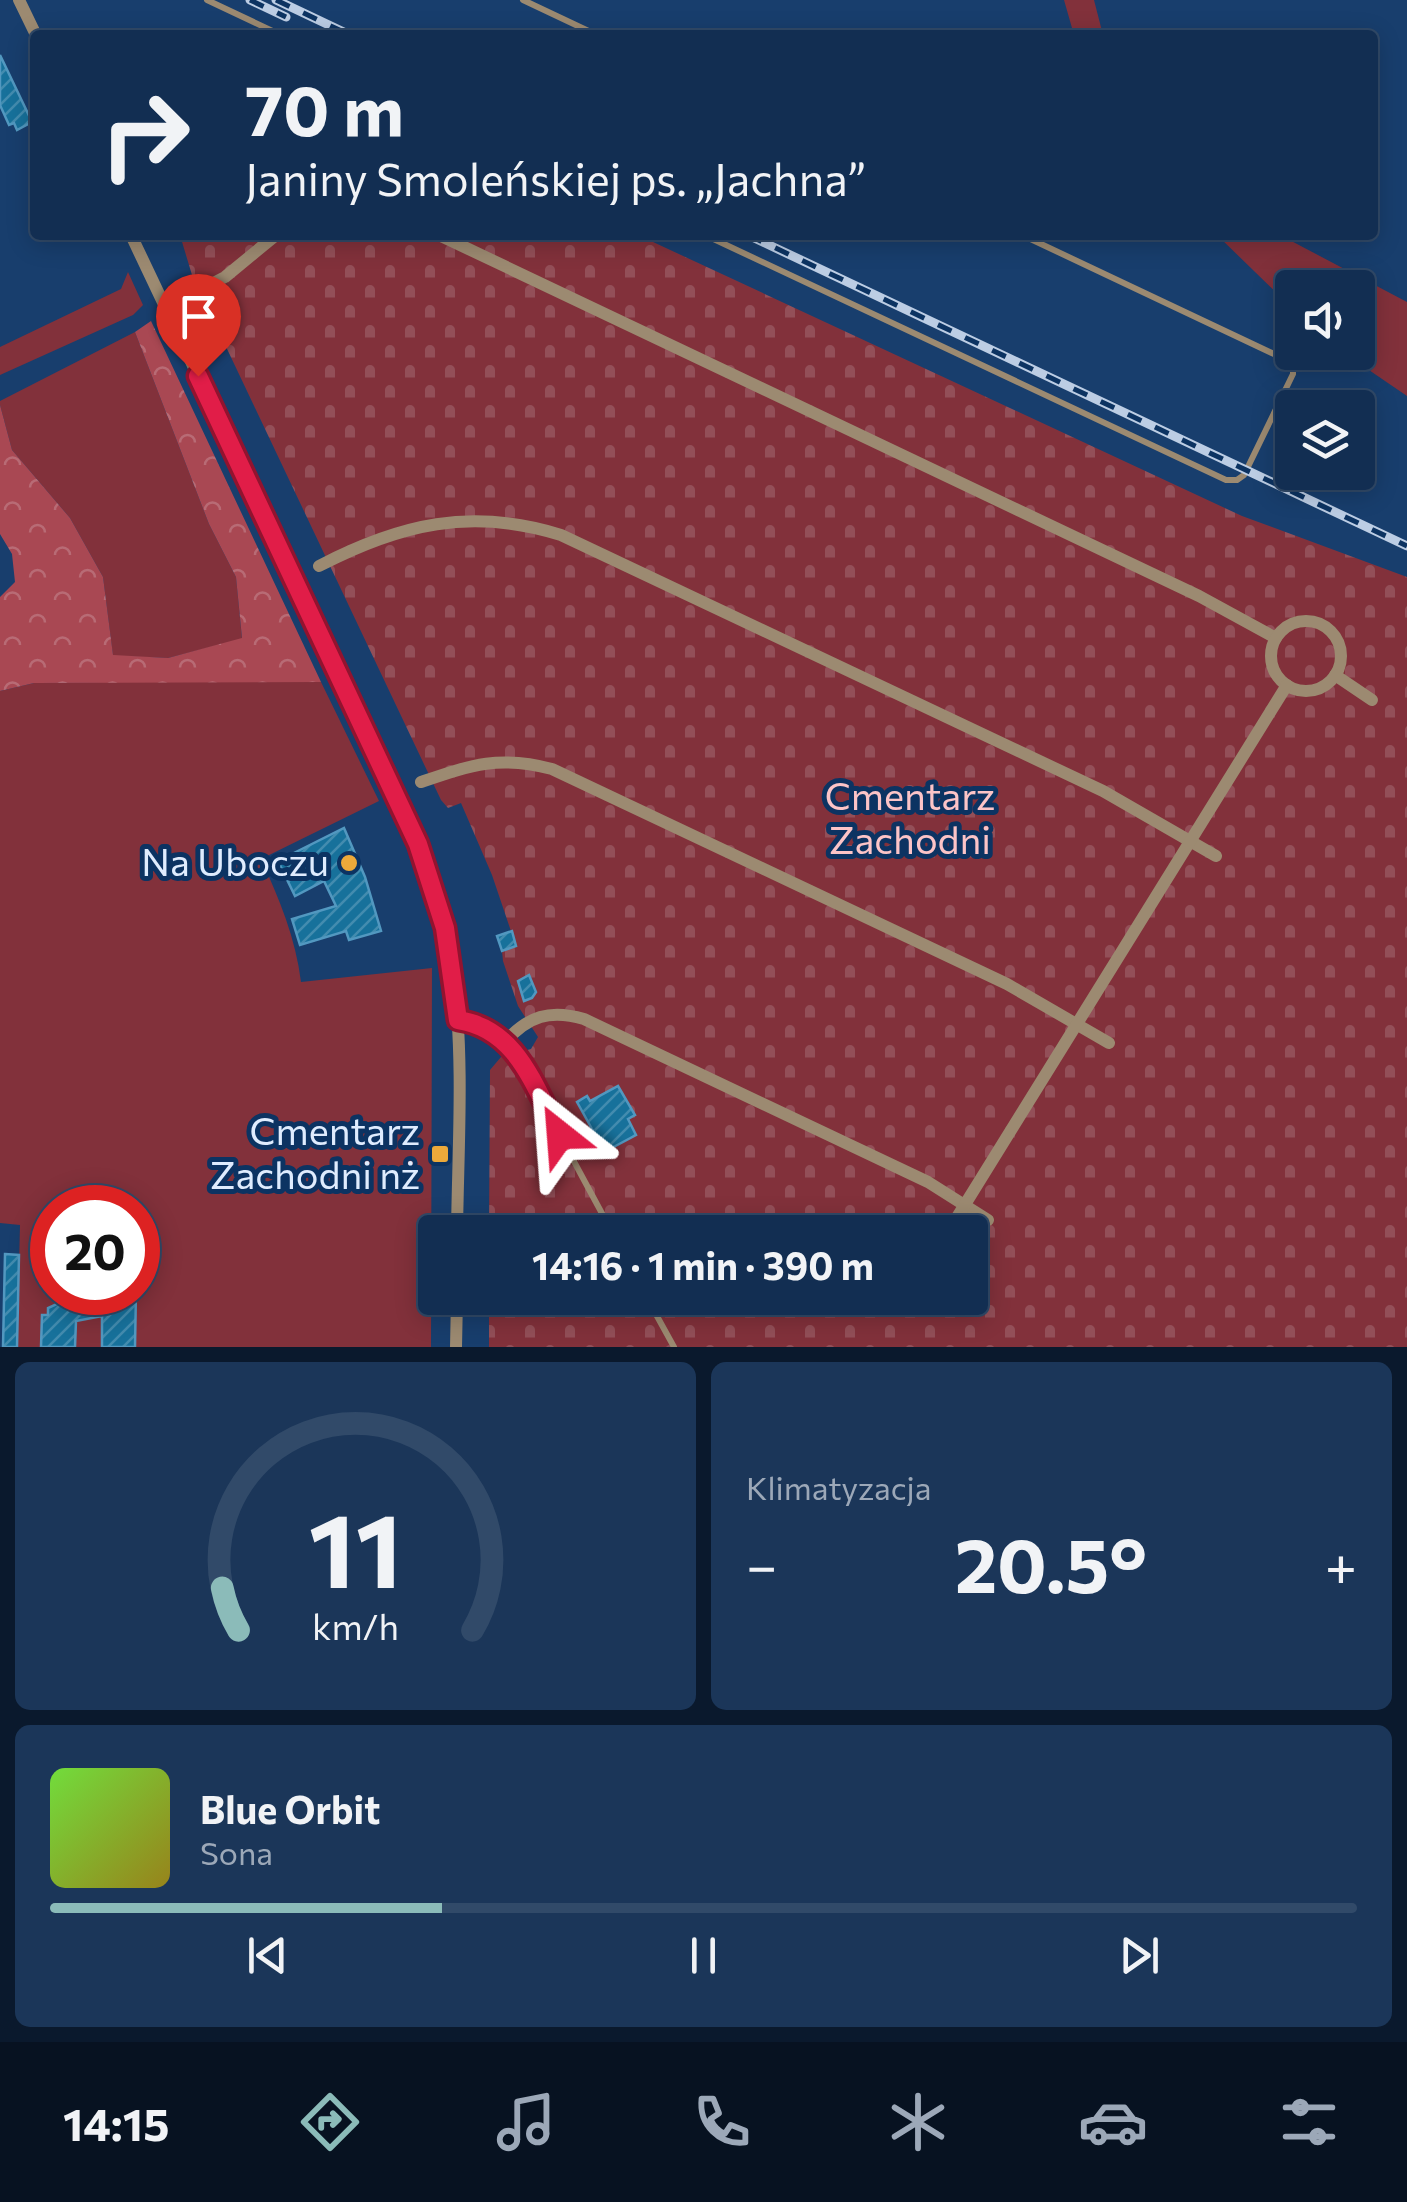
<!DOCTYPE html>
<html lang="pl">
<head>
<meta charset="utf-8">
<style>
  body { margin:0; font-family:Commissioner,sans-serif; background:#1b3659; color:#f1f3f6; height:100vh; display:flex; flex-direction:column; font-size:38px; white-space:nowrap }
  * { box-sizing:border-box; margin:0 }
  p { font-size:32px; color:#9ca8b8 }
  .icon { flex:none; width:55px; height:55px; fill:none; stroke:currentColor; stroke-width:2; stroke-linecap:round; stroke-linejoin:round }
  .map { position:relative; height:1347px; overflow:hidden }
  .sheet { display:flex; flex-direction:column; gap:15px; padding:15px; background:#0a192d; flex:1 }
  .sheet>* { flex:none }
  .top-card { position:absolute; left:30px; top:30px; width:1348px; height:210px; border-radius:10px; box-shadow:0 5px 25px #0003,0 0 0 2px #314a69; background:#122e52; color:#f1f3f6; overflow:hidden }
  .fabs { position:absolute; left:1275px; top:270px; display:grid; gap:20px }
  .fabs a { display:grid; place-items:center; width:100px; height:100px; border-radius:10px; background:#122e52; box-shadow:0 5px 25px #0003,0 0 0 2px #314a69; font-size:50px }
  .speed { position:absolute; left:30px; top:1185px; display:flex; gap:20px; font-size:50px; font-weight:700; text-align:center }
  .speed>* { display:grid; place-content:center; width:130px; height:130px; border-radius:50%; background:#122e52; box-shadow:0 5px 25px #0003,0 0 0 2px #314a69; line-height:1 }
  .speed .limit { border:15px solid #d22; background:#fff; color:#111 }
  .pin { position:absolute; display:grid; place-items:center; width:85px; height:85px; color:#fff; margin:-102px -42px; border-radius:50% 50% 50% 0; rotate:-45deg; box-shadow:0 0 10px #0007 }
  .pin .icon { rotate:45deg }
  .me { position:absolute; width:110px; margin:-55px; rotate:332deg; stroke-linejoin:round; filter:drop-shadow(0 0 8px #0008) }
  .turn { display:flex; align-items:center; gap:35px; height:210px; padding:0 50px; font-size:45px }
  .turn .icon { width:130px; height:130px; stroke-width:2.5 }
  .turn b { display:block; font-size:70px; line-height:85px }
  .big { font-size:75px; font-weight:700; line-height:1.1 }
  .sheet .widget { flex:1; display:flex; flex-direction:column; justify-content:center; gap:15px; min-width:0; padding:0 35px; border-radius:15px; background:#1b3659 }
  .sheet .dial { align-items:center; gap:0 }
  .dial svg { height:260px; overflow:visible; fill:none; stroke:#314a69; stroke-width:7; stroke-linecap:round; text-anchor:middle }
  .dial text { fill:#f1f3f6; stroke:none }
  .song { display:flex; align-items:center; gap:30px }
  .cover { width:120px; height:120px; border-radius:15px; background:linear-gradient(135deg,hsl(100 70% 55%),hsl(50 70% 35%)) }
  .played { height:10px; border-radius:5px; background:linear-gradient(90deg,#8bbbb9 30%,#314a69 30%) }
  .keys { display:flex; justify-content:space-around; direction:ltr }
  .heat { display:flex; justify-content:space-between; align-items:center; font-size:55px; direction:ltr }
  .sheet .tiles { flex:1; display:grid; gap:15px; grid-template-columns:1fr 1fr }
  .widget:last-child { grid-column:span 2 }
  .trip { position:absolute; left:418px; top:1215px; width:570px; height:100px; border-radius:10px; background:#122e52; box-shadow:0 5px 25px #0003,0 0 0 2px #314a69; font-weight:700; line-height:100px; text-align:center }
  .dock { display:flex; height:160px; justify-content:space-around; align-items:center; background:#071221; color:#9ca8b8 }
  .dock .icon { width:70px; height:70px }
  .dock .active { color:#8bbbb9 }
  .dock b { font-size:45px; color:#f1f3f6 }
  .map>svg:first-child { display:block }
</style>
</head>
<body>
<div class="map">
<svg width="1407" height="1347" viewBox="0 0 1407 1347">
  <defs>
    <pattern id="forest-crowns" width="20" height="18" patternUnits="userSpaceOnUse" patternTransform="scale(2.5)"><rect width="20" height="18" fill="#a94853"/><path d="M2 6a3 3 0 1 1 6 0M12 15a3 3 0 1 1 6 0" fill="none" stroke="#b86b75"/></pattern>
    <pattern id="cemetery-stones" width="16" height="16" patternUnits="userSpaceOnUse" patternTransform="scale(2.5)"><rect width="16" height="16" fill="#82313b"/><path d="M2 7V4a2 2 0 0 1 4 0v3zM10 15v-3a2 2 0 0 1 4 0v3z" fill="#934f58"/></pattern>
    <pattern id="building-hatch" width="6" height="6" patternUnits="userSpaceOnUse" patternTransform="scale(2.5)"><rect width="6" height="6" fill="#17719b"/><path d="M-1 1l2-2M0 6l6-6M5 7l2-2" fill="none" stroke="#438caf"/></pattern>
  </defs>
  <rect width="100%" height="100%" fill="#183e6d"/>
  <!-- grass -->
  <g fill="#82313b" fill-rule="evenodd">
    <polygon points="1064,0 1094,0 1103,35 1074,35"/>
    <polygon points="1217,235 1280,235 1407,302 1407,396 1344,353 1358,352 1358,288 1292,288 1292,308"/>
    <polygon points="128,272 143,305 133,315 0,375 0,347 121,289"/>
    <polygon points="135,332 209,524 236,577 242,639 168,658 113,656 103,577 70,518 12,450 0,405 0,401"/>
    <path d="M176,681L321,682L379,801L261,859C279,898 296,939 301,982L432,968L431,1347H17L20,1225L0,1223V691L34,683ZM52,1208H138V1292H52Z"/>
  </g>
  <!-- forest -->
  <polygon fill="url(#forest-crowns)" points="151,321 321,682 34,683 0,691 0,597 15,582 12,554 0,534 0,405 12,450 70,518 103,577 113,655 168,658 242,638 236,577 209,524 135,332"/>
  <!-- cemetery -->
  <polygon fill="url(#cemetery-stones)" points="180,235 638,235 1242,516 1407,577 1407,1347 489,1347 489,1298 970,1298 970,1232 489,1232 490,1070 501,1057 531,1049 538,1037 518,1006 503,961 502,951 516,946 492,875 461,803 448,808 441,800 192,275"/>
  <!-- building -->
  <g fill="url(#building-hatch)" stroke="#5298c0" stroke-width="2.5">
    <polygon points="0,55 32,122 17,130 14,123 9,125 0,105"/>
    <polygon points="344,828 365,877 381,931 349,940 346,931 300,945 292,919 336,906 324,881 295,896 278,861"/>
    <polygon points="512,931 516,946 502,951 497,936"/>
    <polygon points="529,975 536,992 532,998 524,1001 518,981"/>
    <polygon points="618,1086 635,1115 628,1119 636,1135 608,1150 605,1146 602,1147 577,1102 587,1096 590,1101"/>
    <polygon points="5,1254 19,1255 17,1347 3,1347"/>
    <polygon points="50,1292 136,1292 135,1347 102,1347 102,1316 76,1321 75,1347 41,1347 42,1315 48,1315 48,1308 57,1304"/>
  </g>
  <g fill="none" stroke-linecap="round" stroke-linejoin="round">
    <!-- lane -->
    <g stroke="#9c8a71" stroke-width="6">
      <polyline points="207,0 281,35"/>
      <polyline points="523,0 597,35"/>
      <polyline points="705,235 1226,480 1237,480 1244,475 1293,374 1293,363 1022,235"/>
      <polyline points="459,1020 492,1030 516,1054 612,1232"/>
      <polyline points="647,1298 674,1347"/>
    </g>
    <!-- street -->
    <g stroke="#9c8a71" stroke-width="12">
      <polyline points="19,0 36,35"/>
      <path d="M131,235L408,819C430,871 447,924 454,980C464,1063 458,1149 457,1232"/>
      <polyline points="439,235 1199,596 1276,638"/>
      <polyline points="165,308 225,277 276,235"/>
      <path d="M319,566C400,524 471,507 561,535L1103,791L1216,856"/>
      <circle cx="1306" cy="656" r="35"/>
      <polyline points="1335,675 1372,700"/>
      <path d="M421,782C471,765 499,755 552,769L1007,984L1109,1043"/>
      <path d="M505,1042C528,1016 550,1009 584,1019L928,1182L988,1220"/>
      <polyline points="951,1227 1287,685"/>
      <polyline points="456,1347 457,1298"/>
    </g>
    <defs>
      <g id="rail">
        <polyline points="250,0 286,17"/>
        <polyline points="276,0 350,35"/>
        <polyline points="748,235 1407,546"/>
      </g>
    </defs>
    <!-- rail casing -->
    <use href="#rail" stroke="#bccde4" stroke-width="9"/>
    <!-- rail -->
    <use href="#rail" stroke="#0c3362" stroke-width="5" stroke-dasharray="15" stroke-linecap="butt"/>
  </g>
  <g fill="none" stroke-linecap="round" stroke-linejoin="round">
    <defs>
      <path id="route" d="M198,376L418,844L445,928L458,1020C518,1029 534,1087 560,1135"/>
    </defs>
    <!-- route casing -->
    <use href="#route" stroke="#92132f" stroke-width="25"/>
    <!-- route -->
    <use href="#route" stroke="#e11d48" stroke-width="18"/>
  </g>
  <!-- markers -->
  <g fill="#eca93a" stroke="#0c3362" stroke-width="4">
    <circle cx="349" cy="863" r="10"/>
    <rect x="430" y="1144" width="20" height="20" rx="5"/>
  </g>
  <g text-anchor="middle" stroke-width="10" stroke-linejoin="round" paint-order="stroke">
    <!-- park labels -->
    <g font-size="38" fill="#fcc4c7" stroke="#0c3362">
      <text x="910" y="810">Cmentarz<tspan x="910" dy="44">Zachodni</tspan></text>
    </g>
    <!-- poi labels -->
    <g font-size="38" fill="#dfecfe" stroke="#0c3362" text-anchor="end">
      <text x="329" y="876">Na Uboczu</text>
      <text x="420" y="1145">Cmentarz<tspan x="420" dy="44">Zachodni nż</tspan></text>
    </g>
  </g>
</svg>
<div class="fabs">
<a><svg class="icon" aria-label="sound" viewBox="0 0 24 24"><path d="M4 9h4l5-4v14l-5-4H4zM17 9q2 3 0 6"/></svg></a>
<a><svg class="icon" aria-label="layers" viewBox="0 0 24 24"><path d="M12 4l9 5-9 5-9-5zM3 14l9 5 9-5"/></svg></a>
</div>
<div class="speed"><div class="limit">20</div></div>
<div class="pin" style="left:198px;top:376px;background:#d93025"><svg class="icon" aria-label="arrive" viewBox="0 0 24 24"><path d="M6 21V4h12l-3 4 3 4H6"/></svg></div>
<svg class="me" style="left:560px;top:1135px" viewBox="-20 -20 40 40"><path d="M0-17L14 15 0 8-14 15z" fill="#e11d48" stroke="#fff" stroke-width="4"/></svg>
<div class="trip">14:16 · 1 min · 390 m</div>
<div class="top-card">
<div class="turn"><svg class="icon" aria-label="right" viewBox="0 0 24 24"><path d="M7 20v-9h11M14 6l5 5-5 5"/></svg><div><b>70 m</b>Janiny Smoleńskiej ps. „Jachna”</div></div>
</div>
</div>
<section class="sheet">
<div class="tiles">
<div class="widget dial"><svg viewBox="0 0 100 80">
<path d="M14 69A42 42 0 1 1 86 69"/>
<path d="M14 69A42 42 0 0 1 9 56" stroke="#8bbbb9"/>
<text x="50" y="56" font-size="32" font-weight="700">11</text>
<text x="50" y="72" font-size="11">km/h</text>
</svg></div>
<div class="widget"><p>Klimatyzacja</p>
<div class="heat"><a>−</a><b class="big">20.5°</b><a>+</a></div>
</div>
<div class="widget">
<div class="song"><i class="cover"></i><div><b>Blue Orbit</b><p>Sona</p></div></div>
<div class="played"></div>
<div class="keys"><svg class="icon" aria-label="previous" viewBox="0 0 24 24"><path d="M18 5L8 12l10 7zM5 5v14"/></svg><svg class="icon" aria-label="pause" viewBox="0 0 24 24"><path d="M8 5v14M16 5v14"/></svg><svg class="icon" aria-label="next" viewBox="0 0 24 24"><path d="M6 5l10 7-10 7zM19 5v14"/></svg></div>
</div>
</div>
</section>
<nav class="dock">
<b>14:15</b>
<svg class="icon active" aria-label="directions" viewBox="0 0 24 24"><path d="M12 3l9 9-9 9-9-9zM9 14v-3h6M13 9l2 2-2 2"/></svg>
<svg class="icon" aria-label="music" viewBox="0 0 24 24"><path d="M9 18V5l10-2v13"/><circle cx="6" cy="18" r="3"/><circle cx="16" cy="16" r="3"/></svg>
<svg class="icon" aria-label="phone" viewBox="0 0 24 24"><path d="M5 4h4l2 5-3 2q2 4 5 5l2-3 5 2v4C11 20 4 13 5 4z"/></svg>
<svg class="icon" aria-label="climate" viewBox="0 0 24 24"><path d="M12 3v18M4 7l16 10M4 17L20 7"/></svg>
<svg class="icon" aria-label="car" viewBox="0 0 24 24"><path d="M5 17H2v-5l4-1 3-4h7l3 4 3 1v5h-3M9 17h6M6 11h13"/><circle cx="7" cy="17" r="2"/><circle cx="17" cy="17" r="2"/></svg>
<svg class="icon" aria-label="filters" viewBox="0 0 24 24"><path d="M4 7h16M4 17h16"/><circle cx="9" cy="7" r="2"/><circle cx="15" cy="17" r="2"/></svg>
</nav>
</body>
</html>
